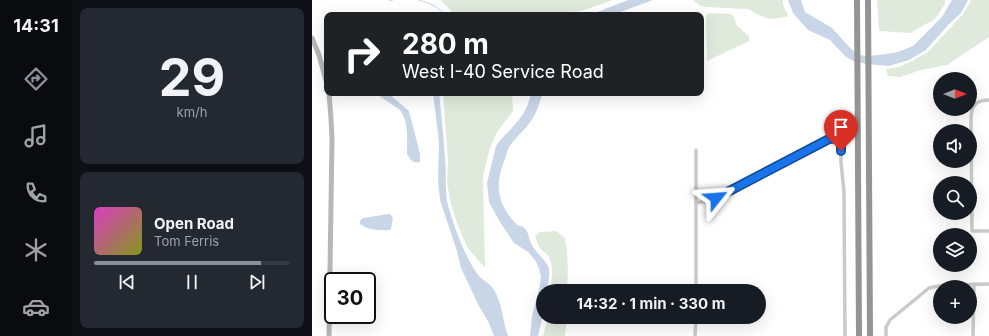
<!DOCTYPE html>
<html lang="en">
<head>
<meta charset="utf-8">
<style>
  body { margin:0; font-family:Inter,sans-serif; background:#242831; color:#f1f3f6; height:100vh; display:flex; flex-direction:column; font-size:15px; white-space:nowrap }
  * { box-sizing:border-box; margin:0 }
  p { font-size:13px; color:#9ea1a6 }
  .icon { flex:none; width:22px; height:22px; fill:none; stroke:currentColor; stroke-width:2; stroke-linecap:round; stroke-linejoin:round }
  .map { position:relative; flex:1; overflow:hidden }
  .panel { display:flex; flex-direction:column; gap:8px; padding:8px; background:#0d0f14; width:240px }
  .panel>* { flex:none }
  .hud { position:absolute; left:12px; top:12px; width:380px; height:84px; border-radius:8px; box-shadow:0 4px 16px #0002; background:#202124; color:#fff; overflow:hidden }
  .needle { width:26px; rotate:90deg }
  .controls { position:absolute; left:621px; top:72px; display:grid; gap:8px }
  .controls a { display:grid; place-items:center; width:44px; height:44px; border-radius:50%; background:#171b24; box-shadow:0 4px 16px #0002; font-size:20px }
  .speed { position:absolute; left:12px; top:272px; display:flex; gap:8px; font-size:20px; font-weight:700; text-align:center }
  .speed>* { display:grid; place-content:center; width:52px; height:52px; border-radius:50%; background:#171b24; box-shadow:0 4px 16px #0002; line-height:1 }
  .speed .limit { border:2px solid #111; border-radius:6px; background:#fff; color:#111 }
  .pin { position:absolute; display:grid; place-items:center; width:34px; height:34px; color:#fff; margin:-41px -17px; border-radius:50% 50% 50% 0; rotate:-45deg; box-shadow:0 0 4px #0007 }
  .pin .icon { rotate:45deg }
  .me { position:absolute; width:44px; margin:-22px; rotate:62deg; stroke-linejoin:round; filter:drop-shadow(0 0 3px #0008) }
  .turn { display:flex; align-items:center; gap:14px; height:84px; padding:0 12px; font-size:18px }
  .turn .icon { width:52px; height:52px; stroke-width:2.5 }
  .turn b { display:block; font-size:28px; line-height:34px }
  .panel .widget { flex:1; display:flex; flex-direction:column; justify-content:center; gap:6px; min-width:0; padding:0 14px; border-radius:8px; background:#242831 }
  .panel .dial { align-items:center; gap:0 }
  .dial b { font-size:52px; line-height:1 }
  .song { display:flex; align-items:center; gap:12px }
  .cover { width:48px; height:48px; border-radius:6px; background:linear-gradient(135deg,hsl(310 70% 55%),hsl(70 70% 35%)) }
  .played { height:4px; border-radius:2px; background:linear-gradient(90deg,#8c9099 85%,#363941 85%) }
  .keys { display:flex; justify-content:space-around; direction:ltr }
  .trip { position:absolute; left:224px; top:284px; width:230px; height:40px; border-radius:20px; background:#171b24; box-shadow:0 4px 16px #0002; font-weight:700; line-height:40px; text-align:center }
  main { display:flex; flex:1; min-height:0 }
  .tab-bar { display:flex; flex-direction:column; width:72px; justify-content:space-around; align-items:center; background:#090b0e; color:#9ea1a6 }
  .tab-bar .icon { width:28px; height:28px }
  .tab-bar .selected { color:#8c9099 }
  .tab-bar b { font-size:18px; color:#f1f3f6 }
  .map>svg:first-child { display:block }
</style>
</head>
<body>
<main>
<nav class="tab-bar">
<b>14:31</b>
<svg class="icon selected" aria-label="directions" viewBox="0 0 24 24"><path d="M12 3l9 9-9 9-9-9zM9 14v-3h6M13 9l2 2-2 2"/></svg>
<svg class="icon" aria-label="music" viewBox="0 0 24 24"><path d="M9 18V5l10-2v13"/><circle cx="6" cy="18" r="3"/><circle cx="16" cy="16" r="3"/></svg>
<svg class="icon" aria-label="phone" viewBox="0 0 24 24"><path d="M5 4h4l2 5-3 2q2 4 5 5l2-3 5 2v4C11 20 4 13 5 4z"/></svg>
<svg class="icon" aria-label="climate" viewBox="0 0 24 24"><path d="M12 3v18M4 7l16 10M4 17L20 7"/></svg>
<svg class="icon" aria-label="car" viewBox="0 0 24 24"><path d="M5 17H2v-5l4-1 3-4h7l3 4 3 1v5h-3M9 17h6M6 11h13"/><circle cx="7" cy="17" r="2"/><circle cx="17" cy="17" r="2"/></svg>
</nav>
<section class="panel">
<div class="widget dial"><b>29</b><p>km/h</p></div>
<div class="widget">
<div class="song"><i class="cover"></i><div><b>Open Road</b><p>Tom Ferris</p></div></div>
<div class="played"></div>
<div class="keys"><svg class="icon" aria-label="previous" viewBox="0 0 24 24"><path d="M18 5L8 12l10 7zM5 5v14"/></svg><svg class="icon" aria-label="pause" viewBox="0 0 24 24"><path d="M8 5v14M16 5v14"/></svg><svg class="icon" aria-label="next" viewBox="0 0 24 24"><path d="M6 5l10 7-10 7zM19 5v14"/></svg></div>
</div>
</section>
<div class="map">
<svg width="677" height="336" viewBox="0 0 677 336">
  <rect width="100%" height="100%" fill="#fff"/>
  <!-- green -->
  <g fill="#e0eadc">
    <polygon points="129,0 301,0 269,11 254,12 251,15 141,15 141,13"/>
    <polygon points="381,0 471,0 471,5 476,15 475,17 457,19 447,15 436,9 393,7 387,5"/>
    <polygon points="565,0 633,0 633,4 623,19 598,33 567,31"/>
    <polygon points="659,0 677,0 677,37 635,65 609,70 588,77 576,76 574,69 587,67 602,60 616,52 651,14"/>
    <polygon points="397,13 419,14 422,17 425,26 437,36 437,41 395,61 394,16"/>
    <polygon points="131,93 200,93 201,111 185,132 178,148 171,176 173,268 155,247 145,223 139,204 135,183 136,161"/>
    <path d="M244,231L253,238L255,252L256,271L255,291H238C240,280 242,265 236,255C235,255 231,251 231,251C226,247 225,242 223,236L228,232Z"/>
    <polygon points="236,317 255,317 253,336 231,336"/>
  </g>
  <!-- water -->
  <g fill="#c9d6e8">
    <polygon points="316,0 341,0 300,15 275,15 288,11"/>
    <polygon points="476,0 489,0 493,12 520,28 540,50 549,55 553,56 567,55 586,52 601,46 630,17 640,0 656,0 649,13 637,24 614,50 597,60 577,66 554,64 541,61 533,56 518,40 496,30 481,13"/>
    <path d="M63,93H76L97,111L108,154V162C101,164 97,159 95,153C95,139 97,122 88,110Z"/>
    <path d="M121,93H127L128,102C130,121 132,140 133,160C135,176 132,188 136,205C141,224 155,263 168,277C172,281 177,283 180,287C191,302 190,320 196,336H182L176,321L167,306L149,268L145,251L128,200L126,181L127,142Z"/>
    <path d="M219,93H231C228,100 226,109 222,116C216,128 204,136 197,147C195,151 194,157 192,161C182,187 186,205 205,225C208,226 211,226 213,229C217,233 217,239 219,243C223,253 234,259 237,269C238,276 236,284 235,291H231V314L226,336H218L220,316L228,285L229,277L227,268L223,260L216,252L202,243L188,222L177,202L175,183L184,146C187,141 191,137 195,133C207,121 216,110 219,93Z"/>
    <path d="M77,214L79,215L81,218L79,229L78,230C69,231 55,230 48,224V221L51,218Z"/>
  </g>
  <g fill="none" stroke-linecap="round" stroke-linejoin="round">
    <!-- stream -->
    <g stroke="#c9d6e8" stroke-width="1">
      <path d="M107,0C116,3 128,6 132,15"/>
      <polyline points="77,1 81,0"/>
    </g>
    <!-- minor -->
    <g stroke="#cacaca" stroke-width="3.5">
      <path d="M677,100C664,100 660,105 659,117L660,231H677"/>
      <polyline points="384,203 399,200 517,139 526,138 529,144 529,162 532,192 533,336"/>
      <polyline points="384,291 384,150"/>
      <polyline points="383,336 384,317"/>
      <polyline points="574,336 574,327 578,320 617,288 632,285 677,284"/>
      <polyline points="661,336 662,284"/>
    </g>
    <!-- secondary -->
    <g stroke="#b7b7b7" stroke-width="5">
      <polyline points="0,38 7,55 15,84"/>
      <polyline points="17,93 19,119 20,139 17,336"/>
    </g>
    <!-- motorway -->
    <g stroke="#949494" stroke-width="6">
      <polyline points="545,0 547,336"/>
      <polyline points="556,0 558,336"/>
    </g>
  </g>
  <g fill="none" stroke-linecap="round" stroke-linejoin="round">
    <defs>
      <polyline id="route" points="404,198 517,139 526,138 529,144 529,151"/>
    </defs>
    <!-- route casing -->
    <use href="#route" stroke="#114b97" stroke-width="10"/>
    <!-- route -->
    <use href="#route" stroke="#1a73e8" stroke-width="7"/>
  </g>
</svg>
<div class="controls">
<a><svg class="needle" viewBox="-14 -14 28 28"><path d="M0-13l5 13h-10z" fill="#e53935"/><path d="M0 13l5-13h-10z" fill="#9ea1a6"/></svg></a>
<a><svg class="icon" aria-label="sound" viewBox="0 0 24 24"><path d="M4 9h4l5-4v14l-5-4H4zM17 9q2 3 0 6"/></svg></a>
<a><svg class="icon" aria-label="search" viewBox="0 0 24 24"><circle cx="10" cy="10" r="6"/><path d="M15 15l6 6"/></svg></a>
<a><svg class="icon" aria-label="layers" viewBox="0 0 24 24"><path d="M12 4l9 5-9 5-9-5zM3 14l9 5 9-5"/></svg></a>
<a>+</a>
</div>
<div class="speed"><div class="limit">30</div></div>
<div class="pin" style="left:529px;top:151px;background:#d93025"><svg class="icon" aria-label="arrive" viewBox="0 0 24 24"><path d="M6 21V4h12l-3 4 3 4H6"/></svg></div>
<svg class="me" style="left:404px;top:198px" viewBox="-20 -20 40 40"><path d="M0-17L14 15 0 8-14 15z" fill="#1a73e8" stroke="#fff" stroke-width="4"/></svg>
<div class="trip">14:32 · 1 min · 330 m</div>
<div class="hud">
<div class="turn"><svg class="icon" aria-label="right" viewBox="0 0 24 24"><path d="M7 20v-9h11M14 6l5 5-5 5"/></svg><div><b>280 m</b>West I-40 Service Road</div></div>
</div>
</div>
</main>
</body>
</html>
